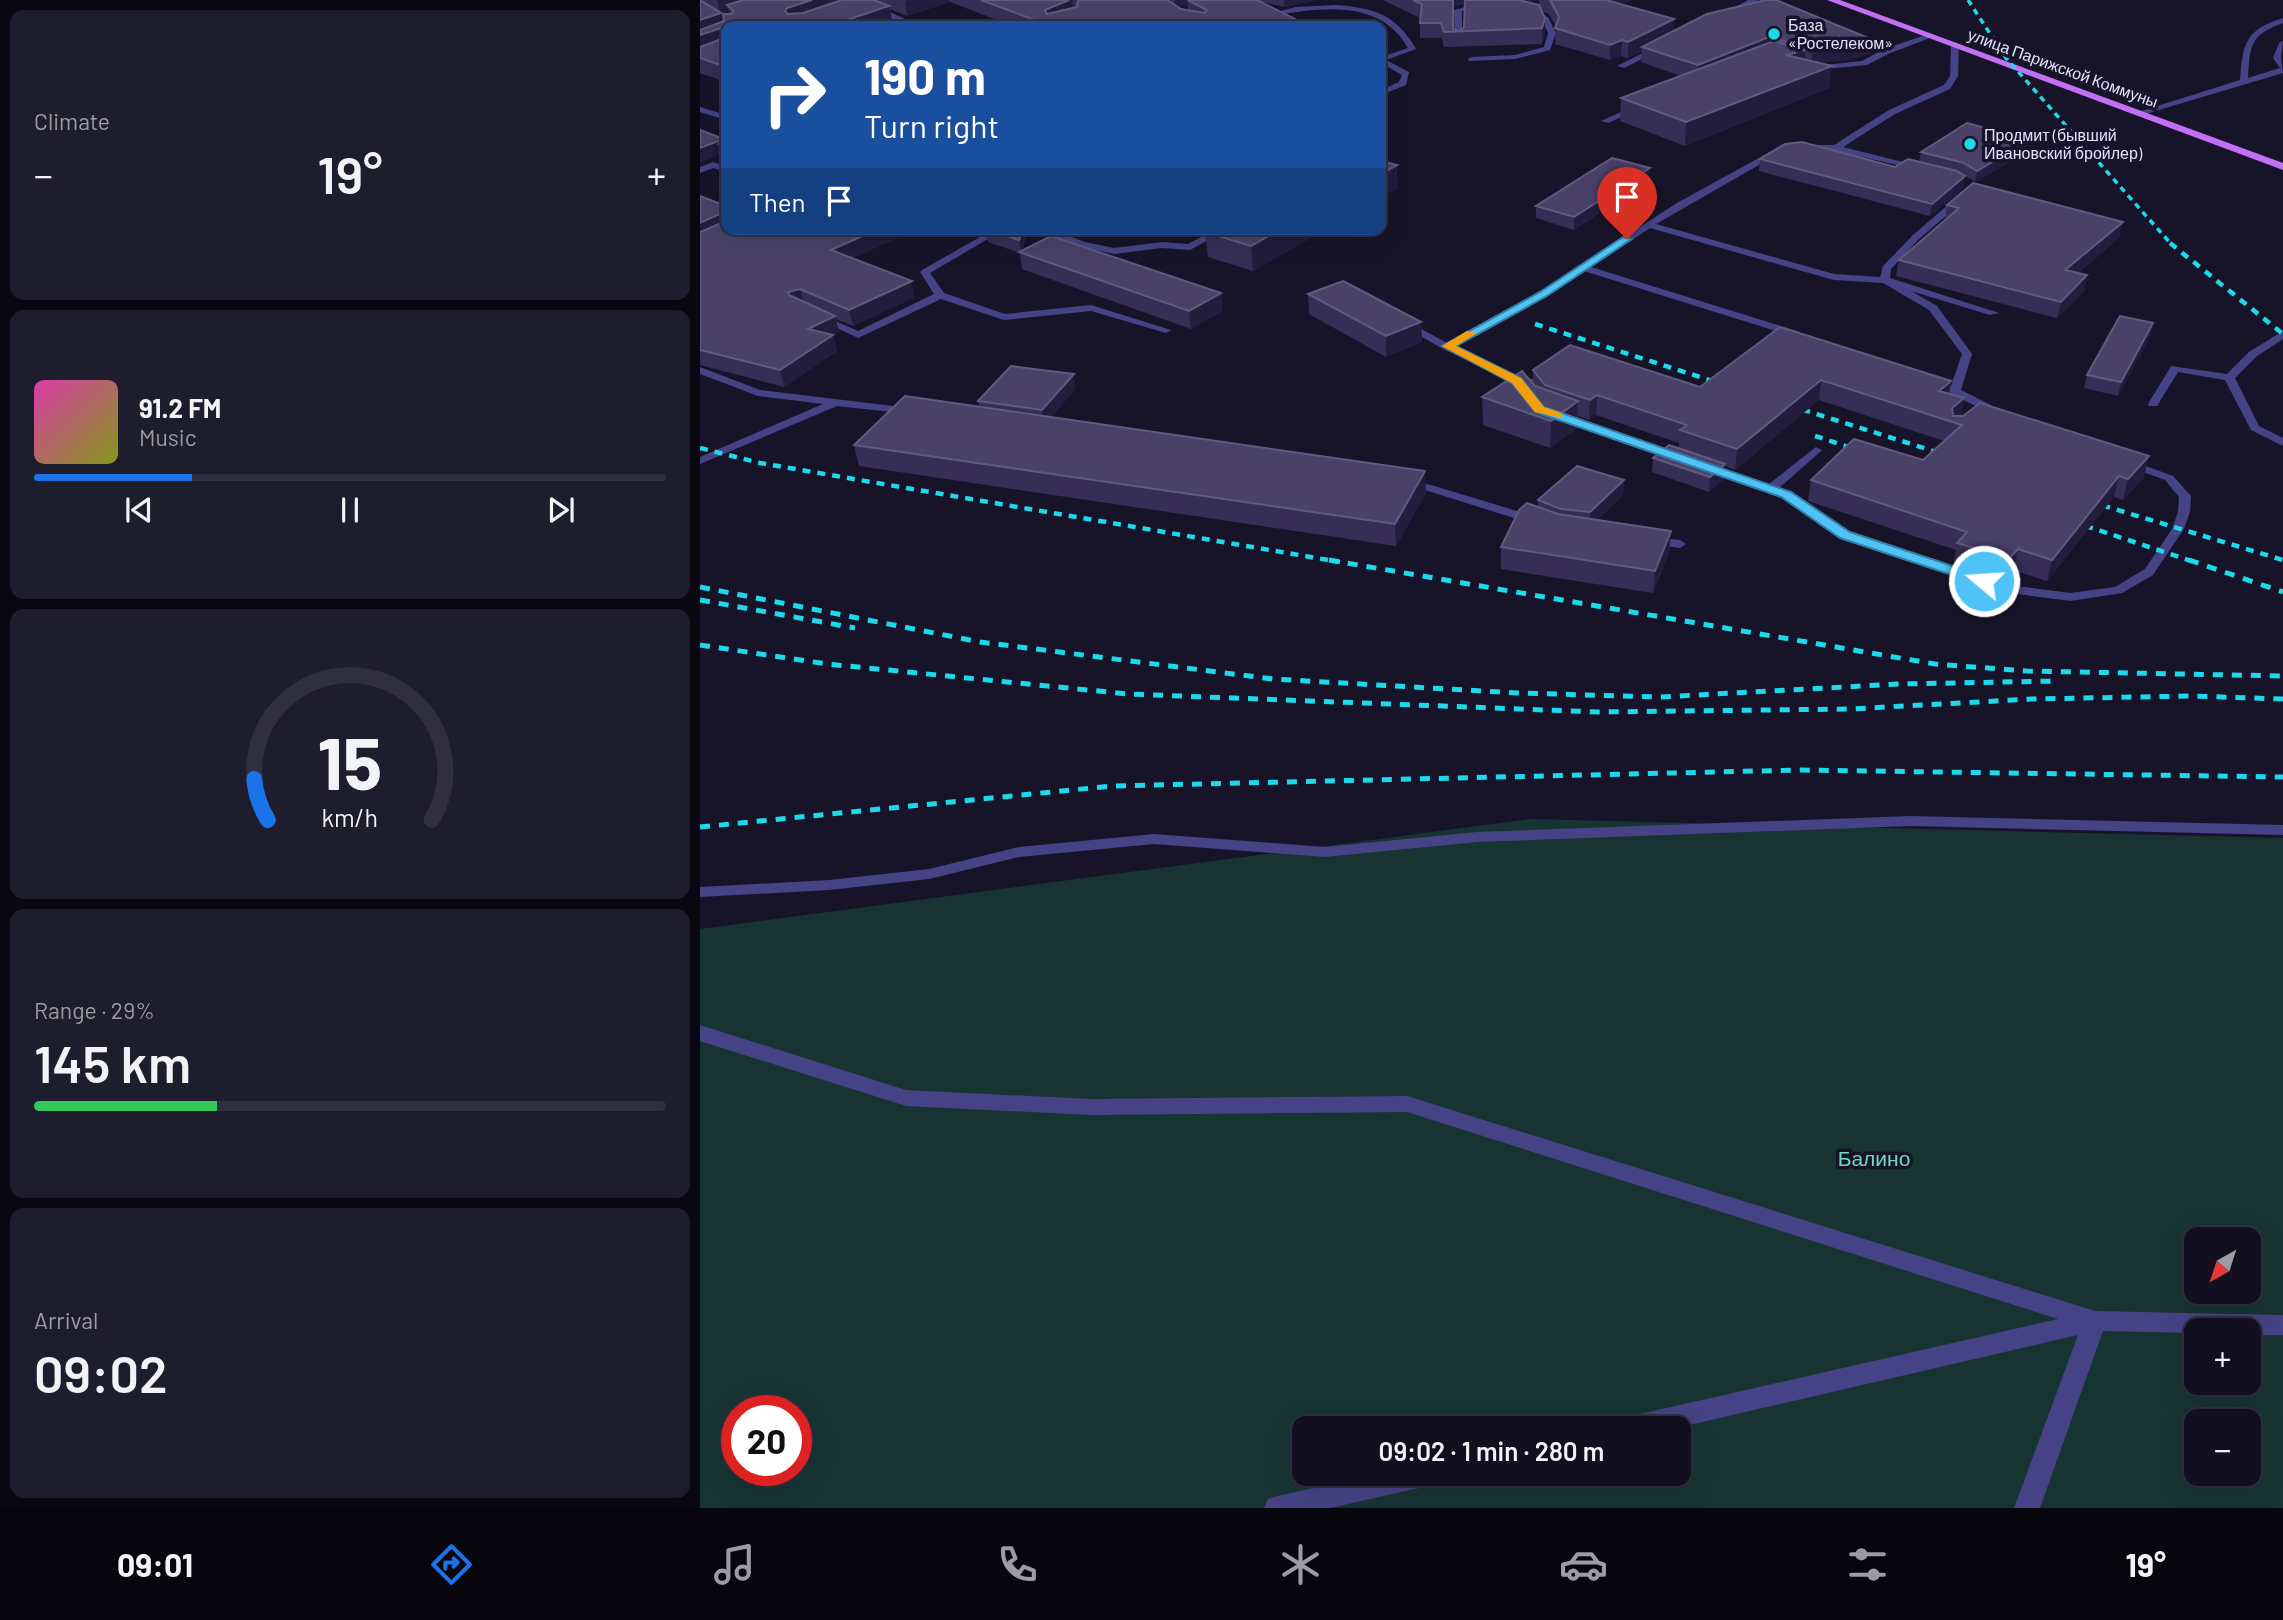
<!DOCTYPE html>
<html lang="en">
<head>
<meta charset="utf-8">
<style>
  body { margin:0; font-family:Barlow,sans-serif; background:#1e1d2d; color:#f1f3f6; height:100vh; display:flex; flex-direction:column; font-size:26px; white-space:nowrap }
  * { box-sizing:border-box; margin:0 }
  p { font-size:23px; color:#9c9ca5 }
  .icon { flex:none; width:38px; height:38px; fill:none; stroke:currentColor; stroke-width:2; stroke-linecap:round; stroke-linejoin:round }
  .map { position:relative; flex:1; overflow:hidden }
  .side { display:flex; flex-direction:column; gap:10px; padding:10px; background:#090812; width:700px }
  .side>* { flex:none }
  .banner { position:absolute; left:21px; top:21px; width:665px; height:214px; border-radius:14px; box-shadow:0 7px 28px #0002,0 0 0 2px #302f3e; background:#1a4fa0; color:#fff; overflow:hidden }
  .needle { width:46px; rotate:219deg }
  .fabs { position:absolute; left:1484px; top:1227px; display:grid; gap:14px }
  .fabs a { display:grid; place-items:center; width:77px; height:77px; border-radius:14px; background:#110f20; box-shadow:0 7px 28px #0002,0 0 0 2px #302f3e; font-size:35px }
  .speed { position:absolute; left:21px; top:1395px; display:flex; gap:14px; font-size:35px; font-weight:700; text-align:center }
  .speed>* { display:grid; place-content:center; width:91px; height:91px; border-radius:50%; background:#110f20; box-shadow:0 7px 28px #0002,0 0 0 2px #302f3e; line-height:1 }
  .speed .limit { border:10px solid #d22; background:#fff; color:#111 }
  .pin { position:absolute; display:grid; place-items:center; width:60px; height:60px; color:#fff; margin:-72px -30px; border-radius:50% 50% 50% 0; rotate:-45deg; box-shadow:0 0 7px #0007 }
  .pin .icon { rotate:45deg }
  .me { position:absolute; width:77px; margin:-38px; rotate:288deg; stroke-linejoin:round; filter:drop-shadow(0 0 5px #0008) }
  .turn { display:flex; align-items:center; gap:24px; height:147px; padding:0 28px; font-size:32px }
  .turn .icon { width:91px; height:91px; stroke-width:2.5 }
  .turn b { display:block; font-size:49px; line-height:60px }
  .then { display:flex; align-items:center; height:66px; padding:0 28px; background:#0003; gap:14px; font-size:26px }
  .big { font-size:52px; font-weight:600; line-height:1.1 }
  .side .tile { flex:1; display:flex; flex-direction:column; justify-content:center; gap:10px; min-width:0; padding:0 24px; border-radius:14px; background:#1e1d2d }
  .side .dial { align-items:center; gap:0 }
  .dial svg { height:182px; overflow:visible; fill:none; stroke:#302f3e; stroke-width:7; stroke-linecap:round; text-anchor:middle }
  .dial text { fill:#f1f3f6; stroke:none }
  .song { display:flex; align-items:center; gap:21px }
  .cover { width:84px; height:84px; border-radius:10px; background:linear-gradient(135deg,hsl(320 70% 55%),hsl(70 70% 35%)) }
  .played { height:7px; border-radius:4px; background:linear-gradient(90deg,#1a73e8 25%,#302f3e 25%) }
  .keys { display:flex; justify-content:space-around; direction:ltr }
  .heat { display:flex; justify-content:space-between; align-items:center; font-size:38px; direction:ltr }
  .charge { height:10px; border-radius:5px; background:linear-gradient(90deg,#34c759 29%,#302f3e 0) }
  .trip { position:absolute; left:592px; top:1416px; width:399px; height:70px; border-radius:14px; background:#110f20; box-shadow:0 7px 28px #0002,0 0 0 2px #302f3e; font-weight:600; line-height:70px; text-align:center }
  .dock { display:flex; height:112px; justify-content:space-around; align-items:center; background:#07060d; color:#9c9ca5 }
  .dock .icon { width:49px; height:49px }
  .dock .active { color:#1a73e8 }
  .dock b { font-size:32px; color:#f1f3f6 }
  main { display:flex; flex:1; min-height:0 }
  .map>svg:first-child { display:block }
</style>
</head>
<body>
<main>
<section class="side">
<div class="tile"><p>Climate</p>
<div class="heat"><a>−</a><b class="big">19°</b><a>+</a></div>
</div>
<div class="tile">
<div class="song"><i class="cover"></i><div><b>91.2 FM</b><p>Music</p></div></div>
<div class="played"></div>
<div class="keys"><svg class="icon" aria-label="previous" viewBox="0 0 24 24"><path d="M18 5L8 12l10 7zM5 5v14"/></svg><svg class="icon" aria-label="pause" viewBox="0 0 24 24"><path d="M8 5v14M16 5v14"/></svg><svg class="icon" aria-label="next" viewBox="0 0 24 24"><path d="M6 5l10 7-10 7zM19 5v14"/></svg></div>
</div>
<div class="tile dial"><svg viewBox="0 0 100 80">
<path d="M14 69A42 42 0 1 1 86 69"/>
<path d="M14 69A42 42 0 0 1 8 51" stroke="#1a73e8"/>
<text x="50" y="56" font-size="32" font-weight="700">15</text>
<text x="50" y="72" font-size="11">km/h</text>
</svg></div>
<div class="tile"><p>Range · 29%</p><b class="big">145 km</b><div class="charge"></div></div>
<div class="tile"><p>Arrival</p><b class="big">09:02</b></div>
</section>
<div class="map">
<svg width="1583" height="1508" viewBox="0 0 1583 1508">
  <rect width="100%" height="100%" fill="#17142a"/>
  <!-- green -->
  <path fill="#173433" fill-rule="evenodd" d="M830,819L1583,838V1508H0V929ZM1496,1239H1549V1292H1496ZM1496,1330H1549V1382H1496ZM37,1410H96V1470H37ZM1496,1421H1549V1474H1496ZM604,1428H978V1474H604Z"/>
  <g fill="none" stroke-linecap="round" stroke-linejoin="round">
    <!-- lane -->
    <g fill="#454385" fill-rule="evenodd">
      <polygon points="1048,0 1058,0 1030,16 1023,14"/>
      <polygon points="780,3 783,3 783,7 762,11 762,42 755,44 754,10"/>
      <path d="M636,5C674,8 696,14 716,49L686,60L709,72L706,85L681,95V90L699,82L702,75L681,63V57L708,48C681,0 624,7 577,15L573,13L596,7Z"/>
      <polygon points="173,7 179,7 220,26 210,26 173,11"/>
      <polygon points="826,10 848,17 856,33 850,50 815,59 769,61 768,59 772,57 815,55 844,47 848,33 841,18 826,14"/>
      <path d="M1583,18V23C1550,35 1550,45 1548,78L1580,68L1573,58L1579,43L1583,41L1581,58L1583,73L1442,115L1435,113L1540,80C1543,43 1545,30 1583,18Z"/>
      <polygon points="1228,34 1235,36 1188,54 1167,65 1116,70 1112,68 1116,66 1162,61 1182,50"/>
      <polygon points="1255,43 1259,45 1258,76 1250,89 1195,114 1143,147 1219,166 1219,170 1136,151 1103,150 1102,148 1106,145 1134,145 1189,110 1244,85 1250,76 1251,45"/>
      <polygon points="953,48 960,50 924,68 917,66"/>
      <polygon points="0,107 26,115 26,120 0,112"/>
      <polygon points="932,107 939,109 908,123 901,121"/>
      <polygon points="1075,149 1079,152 1078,154 956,224 1134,274 1180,277 1183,266 1213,235 1256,198 1262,198 1262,202 1219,239 1191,269 1190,278 1299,313 1290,315 1211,291 1237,306 1272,354 1261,390 1291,405 1292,407 1284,415 1276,415 1275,413 1280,408 1230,384 1229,382 1234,379 1251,386 1262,354 1229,310 1183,283 1134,280 950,228 891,267 1100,332 1100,336 1092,336 884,271 847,296 755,347 819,378 837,379 837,383 813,383 743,349 700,324 709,322 747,343 839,292 977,203"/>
      <polygon points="13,162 26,166 26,172 13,168 0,173 0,167"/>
      <polygon points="294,229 305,229 230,273 244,293 305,314 391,305 471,330 466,333 391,311 304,320 241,299 158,338 115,318 124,316 158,331 234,294 220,272 222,270"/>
      <polygon points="336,229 350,229 385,242 414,248 462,242 488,244 516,229 528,229 490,250 462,248 414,254 379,246"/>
      <polygon points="1583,331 1583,339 1557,356 1535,378 1559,426 1583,438 1583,446 1551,430 1525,380 1478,372 1457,406 1449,406 1448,404 1471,366 1527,374 1549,352"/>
      <polygon points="0,367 60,390 210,408 215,411 210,414 137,406 0,464 0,457 123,404 58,396 0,374"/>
      <polygon points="862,414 982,455 984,457 978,460 974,459 858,419 857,417"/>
      <polygon points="1116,447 1122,450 1120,452 1079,488 1090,492 1149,532 1309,585 1370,593 1415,587 1445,569 1472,529 1478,512 1479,497 1465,480 1424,465 1424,461 1432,461 1473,476 1491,496 1490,512 1484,529 1453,575 1422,593 1370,601 1303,592 1141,538 1082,496 1002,467 1008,464 1012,465 1069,484"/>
      <polygon points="708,481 731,485 837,517 839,520 833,524 725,490 704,486 702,484"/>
      <polygon points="952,537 980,540 986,544 980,548 948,544 946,541"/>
      <polygon points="1210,816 1583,825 1583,835 1210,826 777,842 625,857 454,844 319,857 229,879 129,890 0,897 0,887 129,880 229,869 319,847 454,834 625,847 777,832"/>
    </g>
    <!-- street -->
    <g fill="#454385" fill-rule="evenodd">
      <polygon points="0,1025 206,1090 391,1099 707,1096 1395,1311 1583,1315 1583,1335 1549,1335 1549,1330 1496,1330 1496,1333 1403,1331 1340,1508 1314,1508 1378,1335 976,1428 914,1428 918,1420 927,1417 1358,1319 707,1112 391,1115 206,1106 0,1041"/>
      <polygon points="678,1474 741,1474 737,1482 728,1486 630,1508 564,1508 568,1499 577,1496"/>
    </g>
    <!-- primary -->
    <polygon fill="#c170f3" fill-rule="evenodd" points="1127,0 1140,0 1583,163 1583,170"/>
    <!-- rail-far2 -->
    <polyline stroke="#1cd9ec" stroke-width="3.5" stroke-dasharray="6 5" stroke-linecap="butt" points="1268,0 1306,58 1472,245"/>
    <!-- rail-far1 -->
    <g stroke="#1cd9ec" stroke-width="4.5" stroke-dasharray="8 7" stroke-linecap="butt">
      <polyline points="1470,243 1583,334"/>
      <polyline points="835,324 1028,386"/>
      <polyline points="1088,405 1252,457"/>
      <polyline points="1115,436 1164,452"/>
      <polyline points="0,448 60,463 640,562"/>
      <polyline points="1388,501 1583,560"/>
      <polyline points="1371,521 1494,562"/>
    </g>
    <!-- rail -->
    <g stroke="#1cd9ec" stroke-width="5" stroke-dasharray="10 9" stroke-linecap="butt">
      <polyline points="629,560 1235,664 1326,671 1583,676"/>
      <polyline points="1489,560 1583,592"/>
      <polyline points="0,587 280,642 573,679 817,693 960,697 1199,684 1359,681"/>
      <polyline points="0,600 155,628"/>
      <polyline points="0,645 127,664 428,694 898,712 1150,709 1332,699 1490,696 1583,699"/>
      <polyline points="0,827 412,786 1101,770 1583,777"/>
    </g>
  </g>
  <!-- wall -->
  <g fill="#362e56" fill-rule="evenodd">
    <path d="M0,0H174L177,1L176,0H619L584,7L562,2L609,26H313L250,2L207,16L190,9L192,21L178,26H26V82L0,73ZM488,5V10L478,7ZM29,11V14L23,22L21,13Z"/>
    <path d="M683,0H838L829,2L839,5V0H931L920,4L974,31L1171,39L1170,54L1145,60L1121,63L1129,88L985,146L920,121L921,98L981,76L941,62L942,51L928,58L921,56L910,60L855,44L856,27L849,14L842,11L845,33L842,44L744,47L742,38H720V18ZM765,4L764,27L759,31L753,29V6Z"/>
    <polygon points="0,130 24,139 25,142 26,141 26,160 23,159 21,154 0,162"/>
    <polygon points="1221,152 1327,152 1275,182 1262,174 1263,188 1230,216 1059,171 1060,159 1195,167 1219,162"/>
    <polygon points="949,180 874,230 836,218 836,206"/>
    <polygon points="0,196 26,229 217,229 152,258 215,297 153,326 136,319 139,332 133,335 137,351 84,387 0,365"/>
    <polygon points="1247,205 1423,222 1419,238 1378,273 1387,275 1384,291 1357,318 1196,276 1199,260 1245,220"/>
    <polygon points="251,229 329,229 322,250 521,293 522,311 491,329 322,269 320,253 288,242 286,231 274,237"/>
    <polygon points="418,229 436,229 429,233"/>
    <polygon points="510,229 626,229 553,271 508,257 505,232"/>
    <polygon points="608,294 721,322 722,342 686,357 609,314"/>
    <polygon points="1453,323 1450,336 1418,396 1384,388 1387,375"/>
    <polygon points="1080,327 1251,381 1249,394 1264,398 1261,416 1444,477 1423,500 1414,497 1347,581 1313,570 1305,581 1253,564 1256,550 1108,501 1111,480 1223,460 1244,441 1119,400 1035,470 1025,466 1024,479 1009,492 952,472 953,458 979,449 979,443 896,415 889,420 878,416 877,428 850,448 783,425 782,397 833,384 833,370 1000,387"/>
    <polygon points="376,388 351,417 726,493 696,546 159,466 154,445 279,407 278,401"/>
    <polygon points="924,480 923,495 897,520 971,531 969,553 953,593 801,569 801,547 838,507 838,500"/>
  </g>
  <!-- shaded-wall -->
  <g fill="#221c3d">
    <polygon points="17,0 63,0 27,5 29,11 20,13"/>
    <polygon points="112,0 159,0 90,24 85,11 87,8"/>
    <polygon points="209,0 249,0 250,2 207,16 205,1"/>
    <polygon points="369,0 372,0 374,14 347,25 345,10"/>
    <polygon points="475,0 487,0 488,5 476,7"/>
    <polygon points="584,0 619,0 584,7"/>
    <polygon points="753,0 782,0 753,6"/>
    <polygon points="822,0 838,0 822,4"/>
    <polygon points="898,0 931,0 897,12"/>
    <polygon points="189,6 192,21 178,26 129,26"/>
    <polygon points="21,13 25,28 22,29 25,44 0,52 0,20"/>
    <polygon points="845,18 845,33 842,44 842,28"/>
    <polygon points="974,19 973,35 942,47 942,51 928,58 928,42"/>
    <polygon points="1069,37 1068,53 997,81 998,65"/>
    <polygon points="1171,39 1170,54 1145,60 1111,64 1113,49"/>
    <polygon points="922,40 921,56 910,60 910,45"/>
    <polygon points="1106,50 1103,72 1086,55"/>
    <polygon points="26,65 26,78 23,66"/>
    <polygon points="1132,66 1129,88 985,146 986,122"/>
    <polygon points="24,139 26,145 19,144 21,154 0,162 0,148"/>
    <polygon points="1329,140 1327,152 1275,182 1277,171"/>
    <polygon points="697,165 697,189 681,198 681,174"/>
    <polygon points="950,168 949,180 874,230 874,217"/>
    <polygon points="1265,176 1263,188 1230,216 1232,204"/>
    <polygon points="26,211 26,228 0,240 0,223"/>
    <polygon points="1423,222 1419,238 1362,286 1365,270"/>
    <polygon points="178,229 217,229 135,265 131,250"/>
    <polygon points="273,229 286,229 286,231 274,237"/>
    <polygon points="323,229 329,229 321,254 319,240"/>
    <polygon points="581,229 626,229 553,271 551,246"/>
    <polygon points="1387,275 1384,291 1357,318 1361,302"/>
    <polygon points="212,281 215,297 153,326 149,310"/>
    <polygon points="100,289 104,305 92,308 88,292"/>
    <polygon points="521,293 522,311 491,329 489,311"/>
    <polygon points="135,316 139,332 133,335 137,351 84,387 80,370 108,329"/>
    <polygon points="721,322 722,342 686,357 686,336"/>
    <polygon points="1453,323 1450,336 1418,396 1421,382"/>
    <polygon points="374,374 376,388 344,424 342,410"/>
    <polygon points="1121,380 1119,400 1035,470 1037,449"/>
    <polygon points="1251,381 1248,401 1239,391"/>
    <polygon points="897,395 896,415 889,420 890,400"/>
    <polygon points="1264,398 1260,419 1255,423 1252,408"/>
    <polygon points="878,401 877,428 850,448 851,421"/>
    <polygon points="1449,456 1444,477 1423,500 1428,479"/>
    <polygon points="1025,464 1024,479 1009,492 1010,477"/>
    <polygon points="725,471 726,493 696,546 695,524"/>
    <polygon points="1419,476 1414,497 1347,581 1352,560"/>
    <polygon points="924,480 923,495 889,527 890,512"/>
    <polygon points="971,531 969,553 953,593 955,571"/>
    <polygon points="1318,549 1313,570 1305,581 1309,559"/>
  </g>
  <!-- building -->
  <g fill="#494168" stroke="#615a7f" stroke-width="2">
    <polygon points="0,0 21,13 0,20"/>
    <polygon points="43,0 112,0 87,8 85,11 88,14 103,13 142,0 174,0 189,6 129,26 26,26 26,65 23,66 0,58 0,47 24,38 25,31 21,28 0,35 0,30 24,21 23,14 31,14 34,11 27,5"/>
    <polygon points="281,0 369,0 345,10 347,14 377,7 378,0 467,0 481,9 504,13 507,10 488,0 557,0 609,26 312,26 332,19"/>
    <polygon points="713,0 753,0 753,29 759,31 764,27 765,0 819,0 839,5 845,18 842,28 744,32 741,23 720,23 722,4"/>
    <polygon points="850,0 906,0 974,19 928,42 922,40 910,45 855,28 859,17"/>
    <polygon points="1066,0 1076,0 1171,39 1147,45 1113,49 1069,37 998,65 942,47 1007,14"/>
    <polygon points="1074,41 1106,50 1086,55 1132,66 986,122 921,98"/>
    <polygon points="1267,123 1329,140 1277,171 1264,163 1221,152"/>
    <polygon points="0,130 24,139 0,148"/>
    <polygon points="26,141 26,147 19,144"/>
    <polygon points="1102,142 1195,167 1208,159 1257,171 1265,176 1232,204 1060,159 1085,144"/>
    <polygon points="912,158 950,168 874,217 836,206"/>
    <polygon points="681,161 697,165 681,174"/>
    <polygon points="1273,183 1423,222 1365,270 1387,275 1361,302 1199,260 1259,208 1247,205"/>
    <polygon points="0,196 26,206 26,211 0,223"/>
    <polygon points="26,221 26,229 178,229 131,250 212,281 149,310 100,289 88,292 89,295 135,316 108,329 133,335 80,370 0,350 0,232"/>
    <polygon points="288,229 323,229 319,240"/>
    <polygon points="510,229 581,229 551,246 505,232"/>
    <polygon points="351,236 521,293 489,311 319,252"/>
    <polygon points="643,281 721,322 686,336 608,294"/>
    <polygon points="1420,316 1453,323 1421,382 1387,375"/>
    <polygon points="1080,327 1251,381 1239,391 1264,398 1252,408 1253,416 1263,416 1280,403 1449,456 1428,479 1419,476 1352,560 1318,549 1309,559 1257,543 1267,532 1111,480 1154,439 1223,460 1262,425 1121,380 1037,449 980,430 987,425 897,395 890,400 845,385 833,370 870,345 1000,387"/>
    <polygon points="311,366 374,374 342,410 278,401"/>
    <polygon points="822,371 835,386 878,401 851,421 782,397"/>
    <polygon points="205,396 725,471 695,524 154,445"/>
    <polygon points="969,445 1025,464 1010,477 953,458"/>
    <polygon points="877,466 924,480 890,512 861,509 838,500"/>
    <polygon points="827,503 858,514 971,531 955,571 801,547 819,510"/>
  </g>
  <!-- route -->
  <polygon fill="#4fc3f7" stroke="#337fa1" stroke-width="2" points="923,237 932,239 847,296 756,346 821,378 844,407 1091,492 1150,532 1289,578 1289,584 1279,584 1140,538 1081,497 835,412 812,383 742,346 840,292"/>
  <!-- slow -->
  <polygon fill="#f59e0b" points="767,331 777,333 756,346 821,378 844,407 862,413 862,418 835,412 812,383 742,346"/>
  <!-- markers -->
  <g fill="#1cd9ec" stroke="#17142a" stroke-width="2.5">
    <circle cx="1074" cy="34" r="7"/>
    <circle cx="1270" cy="144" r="7"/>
  </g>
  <g text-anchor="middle" stroke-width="7" stroke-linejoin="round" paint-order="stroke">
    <!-- far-poi labels -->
    <g font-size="16" fill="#e3e0fc" stroke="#17142a" text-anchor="start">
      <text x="1088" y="31">База<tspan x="1088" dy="18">«Ростелеком»</tspan></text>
      <text x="1284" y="141">Продмит (бывший<tspan x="1284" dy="18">Ивановский бройлер)</tspan></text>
    </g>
    <!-- far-street labels -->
    <g font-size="16" fill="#e3e0fc" stroke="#17142a">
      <text transform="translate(1363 68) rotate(20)" y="6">улица Парижской Коммуны</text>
    </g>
    <!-- near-park labels -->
    <g font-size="21" fill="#70d8bd" stroke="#17142a">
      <text x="1174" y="1166">Балино</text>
    </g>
  </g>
</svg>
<div class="fabs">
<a><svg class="needle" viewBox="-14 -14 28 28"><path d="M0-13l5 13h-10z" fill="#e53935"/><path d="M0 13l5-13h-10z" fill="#9c9ca5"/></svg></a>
<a>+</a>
<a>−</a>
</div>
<div class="speed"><div class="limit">20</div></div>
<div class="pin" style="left:927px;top:239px;background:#d93025"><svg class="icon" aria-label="arrive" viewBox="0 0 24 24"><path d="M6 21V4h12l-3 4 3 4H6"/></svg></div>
<svg class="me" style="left:1284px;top:581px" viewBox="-20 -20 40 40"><circle r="17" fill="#4fc3f7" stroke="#fff" stroke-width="3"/><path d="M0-11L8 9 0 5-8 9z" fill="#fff"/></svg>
<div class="trip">09:02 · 1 min · 280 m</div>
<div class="banner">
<div class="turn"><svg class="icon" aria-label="right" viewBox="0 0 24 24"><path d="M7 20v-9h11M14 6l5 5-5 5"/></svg><div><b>190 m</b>Turn right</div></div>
<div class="then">Then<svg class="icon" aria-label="arrive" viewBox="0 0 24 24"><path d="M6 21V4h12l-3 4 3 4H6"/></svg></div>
</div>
</div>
</main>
<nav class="dock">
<b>09:01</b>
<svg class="icon active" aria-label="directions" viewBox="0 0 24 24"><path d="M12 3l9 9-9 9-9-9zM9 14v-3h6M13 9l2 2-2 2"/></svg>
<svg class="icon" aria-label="music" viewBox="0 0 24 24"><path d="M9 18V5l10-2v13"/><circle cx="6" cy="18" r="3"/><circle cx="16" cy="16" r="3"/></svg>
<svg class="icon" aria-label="phone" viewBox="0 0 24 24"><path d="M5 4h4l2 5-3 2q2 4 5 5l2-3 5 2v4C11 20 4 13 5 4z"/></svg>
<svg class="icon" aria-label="climate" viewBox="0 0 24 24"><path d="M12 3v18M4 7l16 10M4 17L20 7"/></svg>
<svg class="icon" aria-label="car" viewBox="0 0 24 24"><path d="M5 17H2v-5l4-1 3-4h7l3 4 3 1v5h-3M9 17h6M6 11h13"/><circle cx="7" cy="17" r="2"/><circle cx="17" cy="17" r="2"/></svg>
<svg class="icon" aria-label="filters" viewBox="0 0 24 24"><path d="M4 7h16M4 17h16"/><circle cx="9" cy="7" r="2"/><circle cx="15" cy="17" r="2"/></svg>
<b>19°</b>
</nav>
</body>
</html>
